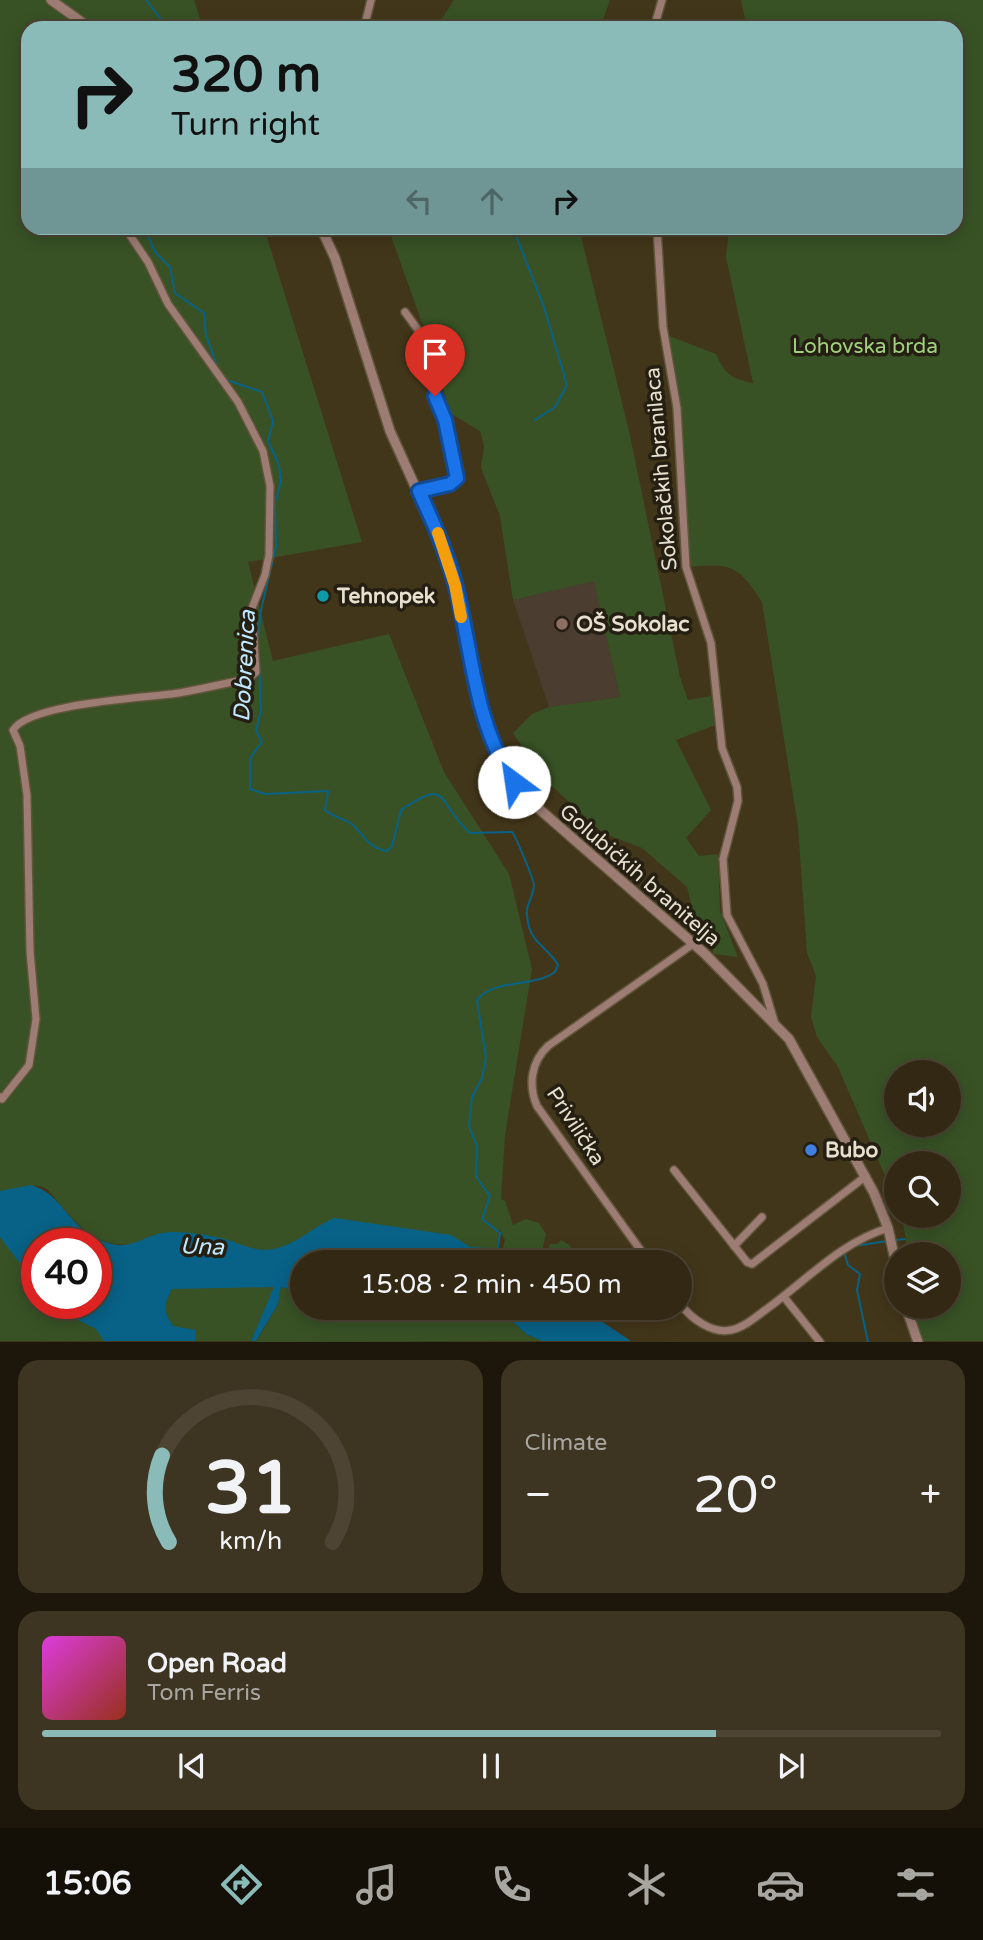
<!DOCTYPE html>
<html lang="en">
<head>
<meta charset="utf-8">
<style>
  body { margin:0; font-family:"Varela Round",sans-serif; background:#3d3422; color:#f1f3f6; height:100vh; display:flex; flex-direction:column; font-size:26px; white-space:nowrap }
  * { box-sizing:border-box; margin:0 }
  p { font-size:23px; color:#a8a6a0 }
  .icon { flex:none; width:38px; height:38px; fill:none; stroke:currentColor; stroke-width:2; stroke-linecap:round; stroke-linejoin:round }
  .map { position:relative; height:1342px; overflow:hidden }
  .side { display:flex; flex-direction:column; gap:18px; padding:18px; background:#1c160b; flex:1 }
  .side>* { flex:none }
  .top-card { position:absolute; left:21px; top:21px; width:942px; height:214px; border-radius:21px; box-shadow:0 4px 18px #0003,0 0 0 2px #4d4434; background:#8bbbb9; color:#111; overflow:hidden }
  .tools { position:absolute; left:884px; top:1060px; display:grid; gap:14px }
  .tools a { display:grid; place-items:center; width:77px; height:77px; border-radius:50%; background:#322814; box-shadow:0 4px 18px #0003,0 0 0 2px #4d4434; font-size:35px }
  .speed { position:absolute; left:21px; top:1228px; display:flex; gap:14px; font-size:35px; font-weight:700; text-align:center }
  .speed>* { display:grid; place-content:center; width:91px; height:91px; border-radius:50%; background:#322814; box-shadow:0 4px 18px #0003,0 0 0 2px #4d4434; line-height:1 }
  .speed .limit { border:10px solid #d22; background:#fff; color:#111 }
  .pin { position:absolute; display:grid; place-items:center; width:60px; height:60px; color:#fff; margin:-72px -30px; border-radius:50% 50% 50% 0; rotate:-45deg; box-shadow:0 0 7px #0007 }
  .pin .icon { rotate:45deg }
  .me { position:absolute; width:77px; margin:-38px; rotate:329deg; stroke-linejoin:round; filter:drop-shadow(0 0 5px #0008) }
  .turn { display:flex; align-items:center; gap:24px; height:147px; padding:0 35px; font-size:32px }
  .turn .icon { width:91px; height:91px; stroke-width:2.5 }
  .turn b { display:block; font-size:49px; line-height:60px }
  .lanes { display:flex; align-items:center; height:66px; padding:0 35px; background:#0003; justify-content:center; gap:35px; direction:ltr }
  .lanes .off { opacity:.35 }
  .big { font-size:52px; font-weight:600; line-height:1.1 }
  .side .tile { flex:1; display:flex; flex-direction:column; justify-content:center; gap:10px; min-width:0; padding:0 24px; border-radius:21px; background:#3d3422 }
  .side .dial { align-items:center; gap:0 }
  .dial svg { height:182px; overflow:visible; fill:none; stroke:#4d4434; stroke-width:7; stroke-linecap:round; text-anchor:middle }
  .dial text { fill:#f1f3f6; stroke:none }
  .song { display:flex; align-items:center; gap:21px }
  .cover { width:84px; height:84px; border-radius:10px; background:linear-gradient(135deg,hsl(300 70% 55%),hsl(10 70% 35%)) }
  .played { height:7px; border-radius:4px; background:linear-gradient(90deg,#8bbbb9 75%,#4d4434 75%) }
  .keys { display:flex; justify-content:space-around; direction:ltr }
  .heat { display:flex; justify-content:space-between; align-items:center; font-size:38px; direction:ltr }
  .side .tiles { flex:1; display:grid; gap:18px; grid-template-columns:1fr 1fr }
  .tile:last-child { grid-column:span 2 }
  .trip { position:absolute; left:290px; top:1250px; width:402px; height:70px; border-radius:35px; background:#322814; box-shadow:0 4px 18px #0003,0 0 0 2px #4d4434; font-weight:600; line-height:70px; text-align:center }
  .tab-bar { display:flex; height:112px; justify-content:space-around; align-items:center; background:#141008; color:#a8a6a0 }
  .tab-bar .icon { width:49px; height:49px }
  .tab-bar .current { color:#8bbbb9 }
  .tab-bar b { font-size:32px; color:#f1f3f6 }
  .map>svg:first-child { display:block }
</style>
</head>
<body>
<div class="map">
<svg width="983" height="1342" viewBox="0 0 983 1342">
  <rect width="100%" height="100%" fill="#42361a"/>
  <!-- education -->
  <polygon fill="#4b3d2f" points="594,580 620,697 549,707 513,600"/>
  <!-- green -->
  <g fill="#385225" fill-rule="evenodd">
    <path d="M0,0H194L203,28H28V228H264L362,542L248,562L273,661L389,634L444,772L509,874L532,969L505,1135L501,1199L505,1201L513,1225L526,1219L539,1223L546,1234L542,1252L547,1254L550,1244H558L561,1240L569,1245L583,1262H505L501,1257L505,1240L499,1229L497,1252L376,1237L297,1252L144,1242C103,1251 87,1235 61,1206C57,1201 52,1193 47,1189C32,1180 16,1192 0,1191Z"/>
    <polygon points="454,0 610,0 600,28 436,28"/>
    <path d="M741,0H983V1341H918L906,1307H948V1255H908L902,1216H948V1164H896V1201L838,1067L817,1037L811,1017L816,976L807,953L798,826L762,602C738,564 730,563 686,567L678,425L664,334L716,354C725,374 731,379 753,383L726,257L729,228H956V28H747ZM896,1073H948V1125H896Z"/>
    <polygon points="388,228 579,228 629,431 680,677 688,700 711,696 715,725 676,740 711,810 686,838 699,856 718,854 720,911 738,957 713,954 713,943 693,912 687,887 642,848 603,833 589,820 544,779 513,733 532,714 549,707 620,697 594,581 513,600 500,516 481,468 484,446 480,431 450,413 434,356"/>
    <path d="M0,1234C20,1249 37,1279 37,1304H63L113,1341H0Z"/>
    <path d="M183,1287H275L251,1341H195V1330L172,1326C163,1311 164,1304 172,1289Z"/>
    <polygon points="281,1287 303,1293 303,1307 497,1307 526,1334 542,1341 256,1342 278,1304"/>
  </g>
  <!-- water -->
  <g fill="#086287">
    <path d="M31,1185C62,1194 67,1224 96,1238C132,1257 142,1232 173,1232C189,1232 206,1235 221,1238C238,1242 255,1253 273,1249C297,1245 313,1226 335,1218L451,1235L470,1247L489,1248L505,1262H303V1293L281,1287L278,1304L256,1341H251L274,1287L172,1289C164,1304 163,1311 173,1326L196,1330L195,1341H104L96,1329L46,1304H96V1244H37V1298L19,1282V1262L0,1237V1191Z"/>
    <polygon points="497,1307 580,1307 631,1341 542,1341 526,1334"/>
  </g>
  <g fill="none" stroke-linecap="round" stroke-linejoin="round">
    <!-- stream -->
    <g stroke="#086287" stroke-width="2">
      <polyline points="146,0 164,23 186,24 192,28"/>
      <polyline points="145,228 155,252 170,267 175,293 204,313 206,335 219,371"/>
      <polyline points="513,228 544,307 567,385 555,407 535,420"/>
      <polyline points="227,380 262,392 273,421 268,441 279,465 281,482 275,502 276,547 261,610 257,647"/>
      <path d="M259,662L261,710L256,731L262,742L250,758V789L265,794L328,791L325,810C334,818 350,820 355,827C366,838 369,848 387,851L392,846L401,810C451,776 435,802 470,833L512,832C516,837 535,882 534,886C531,907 523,901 529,927C533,943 551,951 558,965L555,972C533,988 495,978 477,1000L486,1058L482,1078L472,1097L469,1126L477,1147L476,1177L490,1196L482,1219L500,1233L497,1252"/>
      <polyline points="896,1240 905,1239"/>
      <polyline points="855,1246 887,1241"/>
      <polyline points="844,1252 848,1265 860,1274 857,1290 868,1342"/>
    </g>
    <defs>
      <g id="minor">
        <polyline points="364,28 371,0"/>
        <polyline points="654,28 662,0"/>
        <polyline points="657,228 663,327 677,408 686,567 711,643 722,748 737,787 738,801 723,859 727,915 763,984 775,1024"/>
        <polyline points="405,312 418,330 457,469 457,478 450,484 419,491"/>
        <path d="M0,1097L2,1099L29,1065L36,1019L30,951L27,795L20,746L13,730C30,703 146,698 179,693C202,689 225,683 248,679L256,672L252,608L265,575L269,555L270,486L263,451L238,402L168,304L148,262L125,228"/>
        <polyline points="674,1170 747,1262 752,1264 866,1176"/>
        <polyline points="734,1246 762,1217"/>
        <path d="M649,1262L537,1106C528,1085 531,1062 548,1046L693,944"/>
        <polyline points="784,1297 820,1342"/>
        <path d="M681,1305C692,1319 712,1334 731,1330C745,1327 757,1316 768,1308C808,1279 840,1243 888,1228"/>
      </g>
      <g id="tertiary">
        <polyline points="51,0 90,28"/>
        <polyline points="321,228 335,258 390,431 448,559 477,699 501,762 530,801 704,953 789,1039 874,1193 888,1228 896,1264"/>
        <polyline points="906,1307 918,1342"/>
      </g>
    </defs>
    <!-- minor casing -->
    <use href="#minor" stroke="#60553b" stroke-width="10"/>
    <!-- tertiary casing -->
    <use href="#tertiary" stroke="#60553b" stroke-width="12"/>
    <!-- minor -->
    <use href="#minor" stroke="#9c7c73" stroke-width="7"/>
    <!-- tertiary -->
    <use href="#tertiary" stroke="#9c7c73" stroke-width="9"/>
  </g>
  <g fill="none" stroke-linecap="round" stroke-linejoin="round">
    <defs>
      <path id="route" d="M435,396L445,420L457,478L450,484L419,491C433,522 447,553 456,587C473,655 474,722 514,782"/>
    </defs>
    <!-- route casing -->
    <use href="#route" stroke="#114b97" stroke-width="18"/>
    <!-- route -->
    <use href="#route" stroke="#1a73e8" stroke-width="12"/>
    <!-- slow -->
    <polyline stroke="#f59e0b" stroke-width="12" points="438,533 455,585 461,617"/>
  </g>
  <!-- markers -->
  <circle fill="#0f9aa8" stroke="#241f12" stroke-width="2.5" cx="323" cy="596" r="7"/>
  <circle fill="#8d6e63" stroke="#241f12" stroke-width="2.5" cx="562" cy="624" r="7"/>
  <circle fill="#3f7fe0" stroke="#241f12" stroke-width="2.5" cx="811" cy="1150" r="7"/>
  <g text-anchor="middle" stroke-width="7" stroke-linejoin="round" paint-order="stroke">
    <!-- park labels -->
    <g font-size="21" fill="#9fd17c" stroke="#241f12">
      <text x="865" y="353">Lohovska brda</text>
    </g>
    <!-- street labels -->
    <g font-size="21" fill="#e7e0cf" stroke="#241f12">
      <text transform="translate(661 469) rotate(-95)" y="7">Sokolačkih branilaca</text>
      <text transform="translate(640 875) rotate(41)" y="7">Golubićkih branitelja</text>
      <text transform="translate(576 1126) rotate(57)" y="7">Privilička</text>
    </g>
    <!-- poi labels -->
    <g font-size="21" font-weight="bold" fill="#e7e0cf" stroke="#241f12" text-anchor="start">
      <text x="337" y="603">Tehnopek</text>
      <text x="576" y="631">OŠ Sokolac</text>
      <text x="825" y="1157">Bubo</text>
    </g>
    <!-- water labels -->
    <g font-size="23" font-style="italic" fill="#c2e8fe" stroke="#241f12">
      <text transform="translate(244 666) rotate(-87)" y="8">Dobrenica</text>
      <text transform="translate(202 1246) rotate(2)" y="8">Una</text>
    </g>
  </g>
</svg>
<div class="tools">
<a><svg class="icon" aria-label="sound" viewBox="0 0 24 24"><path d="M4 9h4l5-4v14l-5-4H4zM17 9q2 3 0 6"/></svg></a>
<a><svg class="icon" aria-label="search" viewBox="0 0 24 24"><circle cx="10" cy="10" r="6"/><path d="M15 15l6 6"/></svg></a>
<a><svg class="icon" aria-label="layers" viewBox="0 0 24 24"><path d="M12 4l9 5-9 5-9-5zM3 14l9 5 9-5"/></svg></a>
</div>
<div class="speed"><div class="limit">40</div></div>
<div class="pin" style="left:435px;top:396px;background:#d93025"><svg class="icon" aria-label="arrive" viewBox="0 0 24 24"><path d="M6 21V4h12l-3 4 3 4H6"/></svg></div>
<svg class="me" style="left:514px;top:782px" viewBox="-20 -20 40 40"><circle r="19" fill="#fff"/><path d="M0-13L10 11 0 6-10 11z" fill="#1a73e8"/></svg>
<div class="trip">15:08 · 2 min · 450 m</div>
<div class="top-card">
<div class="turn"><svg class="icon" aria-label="right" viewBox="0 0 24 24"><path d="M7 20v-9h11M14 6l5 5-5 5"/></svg><div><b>320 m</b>Turn right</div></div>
<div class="lanes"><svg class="icon off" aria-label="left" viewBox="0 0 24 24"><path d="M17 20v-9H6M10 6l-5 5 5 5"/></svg><svg class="icon off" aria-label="ahead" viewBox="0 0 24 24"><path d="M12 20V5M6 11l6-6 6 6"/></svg><svg class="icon" aria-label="right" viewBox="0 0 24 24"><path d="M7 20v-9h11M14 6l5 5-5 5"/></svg></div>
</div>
</div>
<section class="side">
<div class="tiles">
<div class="tile dial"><svg viewBox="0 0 100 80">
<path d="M14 69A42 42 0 1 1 86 69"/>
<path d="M14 69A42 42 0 0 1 11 31" stroke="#8bbbb9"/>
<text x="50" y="56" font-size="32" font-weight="700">31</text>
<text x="50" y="72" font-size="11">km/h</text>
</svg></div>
<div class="tile"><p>Climate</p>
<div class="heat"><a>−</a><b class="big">20°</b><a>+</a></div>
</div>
<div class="tile">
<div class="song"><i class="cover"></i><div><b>Open Road</b><p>Tom Ferris</p></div></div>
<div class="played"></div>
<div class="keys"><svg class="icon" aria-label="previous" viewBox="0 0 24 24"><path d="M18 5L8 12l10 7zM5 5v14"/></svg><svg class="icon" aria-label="pause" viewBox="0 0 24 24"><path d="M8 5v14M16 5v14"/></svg><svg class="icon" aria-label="next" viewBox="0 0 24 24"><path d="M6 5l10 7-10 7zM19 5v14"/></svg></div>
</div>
</div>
</section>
<nav class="tab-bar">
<b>15:06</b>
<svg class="icon current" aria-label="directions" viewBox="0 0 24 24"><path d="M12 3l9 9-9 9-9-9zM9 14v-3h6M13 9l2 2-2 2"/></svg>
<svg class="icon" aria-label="music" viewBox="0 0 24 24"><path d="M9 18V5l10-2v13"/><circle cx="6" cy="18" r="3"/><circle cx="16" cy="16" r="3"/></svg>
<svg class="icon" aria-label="phone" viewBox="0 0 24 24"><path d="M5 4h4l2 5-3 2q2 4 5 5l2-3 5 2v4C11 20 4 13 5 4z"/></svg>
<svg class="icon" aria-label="climate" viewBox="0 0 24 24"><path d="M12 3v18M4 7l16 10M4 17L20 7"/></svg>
<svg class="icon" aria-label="car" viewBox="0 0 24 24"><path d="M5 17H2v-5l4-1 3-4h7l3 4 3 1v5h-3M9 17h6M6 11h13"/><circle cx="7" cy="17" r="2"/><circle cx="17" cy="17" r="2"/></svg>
<svg class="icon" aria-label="filters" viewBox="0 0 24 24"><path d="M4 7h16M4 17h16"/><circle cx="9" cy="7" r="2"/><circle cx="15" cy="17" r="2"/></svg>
</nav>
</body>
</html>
